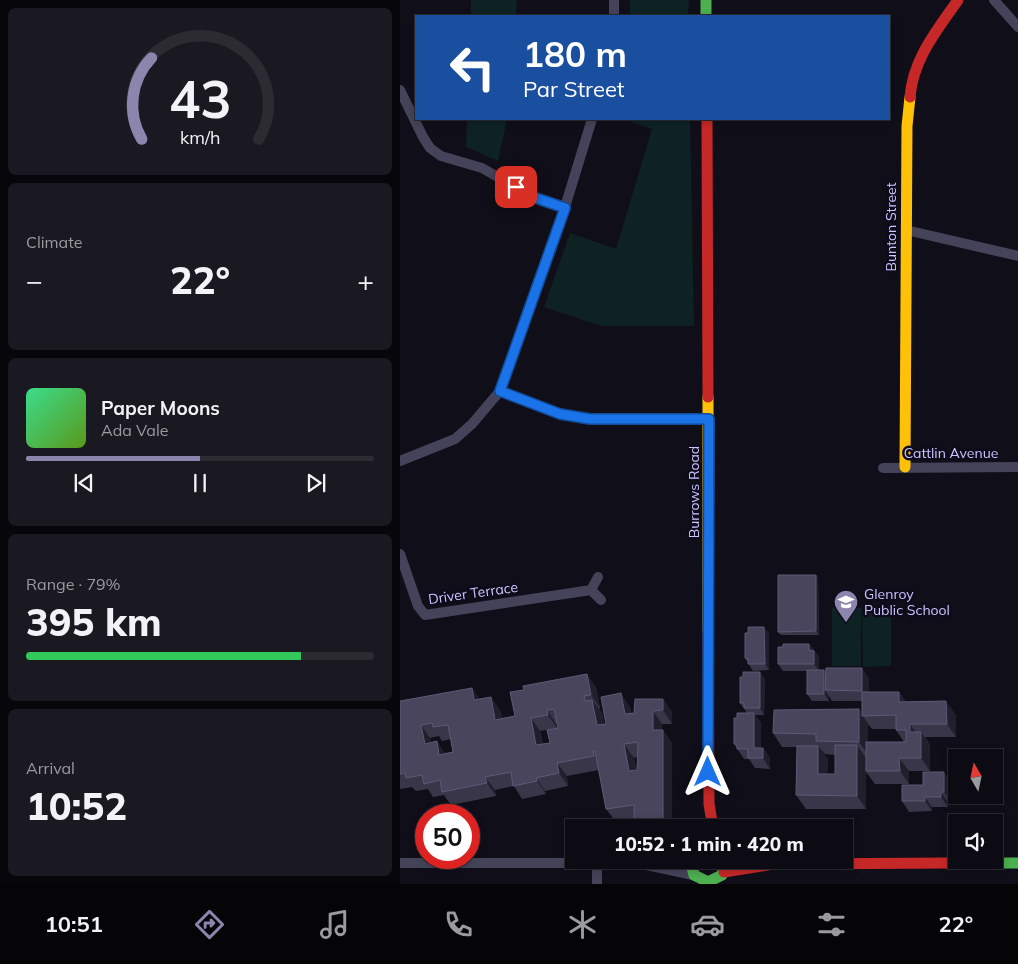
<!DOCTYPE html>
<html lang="en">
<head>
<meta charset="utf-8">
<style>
  body { margin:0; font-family:Mulish,sans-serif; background:#1a1820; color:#f1f3f6; height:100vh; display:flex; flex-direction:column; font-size:19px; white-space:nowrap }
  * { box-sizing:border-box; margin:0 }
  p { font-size:16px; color:#9a9a9f }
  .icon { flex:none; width:28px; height:28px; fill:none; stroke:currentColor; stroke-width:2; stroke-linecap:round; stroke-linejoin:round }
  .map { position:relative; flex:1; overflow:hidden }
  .panel { display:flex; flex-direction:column; gap:8px; padding:8px; background:#07060a; width:400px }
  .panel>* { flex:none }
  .top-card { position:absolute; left:15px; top:15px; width:475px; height:105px; border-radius:0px; box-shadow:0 2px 8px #0003,0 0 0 1px #2c2b32; background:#1a4fa0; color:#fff; overflow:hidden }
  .needle { width:32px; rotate:351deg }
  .controls { position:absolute; left:548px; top:749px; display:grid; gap:10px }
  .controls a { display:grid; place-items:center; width:55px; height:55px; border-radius:0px; background:#0c0a12; box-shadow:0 2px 8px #0003,0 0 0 1px #2c2b32; font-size:25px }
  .speed { position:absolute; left:15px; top:804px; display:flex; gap:10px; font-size:25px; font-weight:700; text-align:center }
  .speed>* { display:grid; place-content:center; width:65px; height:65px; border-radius:50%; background:#0c0a12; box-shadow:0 2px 8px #0003,0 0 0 1px #2c2b32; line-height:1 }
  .speed .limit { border:8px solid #d22; background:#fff; color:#111 }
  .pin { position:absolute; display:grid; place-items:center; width:42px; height:42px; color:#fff; margin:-21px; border-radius:10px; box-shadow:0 2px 8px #0006 }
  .me { position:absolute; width:55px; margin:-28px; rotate:0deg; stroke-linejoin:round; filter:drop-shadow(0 0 4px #0008) }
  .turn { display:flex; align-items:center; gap:18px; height:105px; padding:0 25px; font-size:22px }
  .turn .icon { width:65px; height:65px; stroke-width:2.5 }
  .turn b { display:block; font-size:35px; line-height:42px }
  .big { font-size:38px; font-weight:800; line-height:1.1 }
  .panel .card { flex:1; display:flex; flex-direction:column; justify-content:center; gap:8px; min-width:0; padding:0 18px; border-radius:8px; background:#1a1820 }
  .panel .dial { align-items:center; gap:0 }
  .dial svg { height:130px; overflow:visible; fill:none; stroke:#2c2b32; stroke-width:7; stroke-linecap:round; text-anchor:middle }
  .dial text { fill:#f1f3f6; stroke:none }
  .song { display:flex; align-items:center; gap:15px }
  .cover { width:60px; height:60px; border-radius:8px; background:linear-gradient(135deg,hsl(150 70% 55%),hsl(90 70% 35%)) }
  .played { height:5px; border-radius:2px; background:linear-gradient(90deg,#8c85ae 50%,#2c2b32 50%) }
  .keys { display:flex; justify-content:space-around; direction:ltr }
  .heat { display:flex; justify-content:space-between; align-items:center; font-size:28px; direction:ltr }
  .charge { height:8px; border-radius:4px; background:linear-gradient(90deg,#34c759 79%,#2c2b32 0) }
  .trip { position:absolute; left:165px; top:819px; width:288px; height:50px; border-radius:0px; background:#0c0a12; box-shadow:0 2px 8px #0003,0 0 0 1px #2c2b32; font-weight:800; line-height:50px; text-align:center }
  .dock { display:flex; height:80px; justify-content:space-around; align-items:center; background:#050407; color:#9a9a9f }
  .dock .icon { width:35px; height:35px }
  .dock .current { color:#8c85ae }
  .dock b { font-size:22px; color:#f1f3f6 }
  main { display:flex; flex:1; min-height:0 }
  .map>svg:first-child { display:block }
</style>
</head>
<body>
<main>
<section class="panel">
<div class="card dial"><svg viewBox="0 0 100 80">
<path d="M14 69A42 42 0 1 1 86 69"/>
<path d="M14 69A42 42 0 0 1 20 19" stroke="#8c85ae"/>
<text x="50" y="56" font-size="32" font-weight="700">43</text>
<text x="50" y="72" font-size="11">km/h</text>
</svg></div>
<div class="card"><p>Climate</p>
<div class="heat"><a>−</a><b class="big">22°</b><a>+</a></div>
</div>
<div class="card">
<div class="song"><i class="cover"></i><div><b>Paper Moons</b><p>Ada Vale</p></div></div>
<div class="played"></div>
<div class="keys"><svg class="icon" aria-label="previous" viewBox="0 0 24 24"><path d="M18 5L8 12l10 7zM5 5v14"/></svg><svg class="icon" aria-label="pause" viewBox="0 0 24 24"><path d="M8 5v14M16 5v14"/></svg><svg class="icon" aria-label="next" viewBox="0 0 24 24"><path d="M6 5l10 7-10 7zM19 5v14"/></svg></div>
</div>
<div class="card"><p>Range · 79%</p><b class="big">395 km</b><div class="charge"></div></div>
<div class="card"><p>Arrival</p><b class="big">10:52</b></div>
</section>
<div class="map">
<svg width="618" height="884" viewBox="0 0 618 884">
  <rect width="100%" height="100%" fill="#100e18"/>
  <!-- green -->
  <g fill="#0e2223">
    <polygon points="71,0 117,0 116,16 71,16"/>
    <polygon points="230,0 289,0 288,16 230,16"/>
    <polygon points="67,119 107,119 98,161 66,147"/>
    <polygon points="222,119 290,119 294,326 201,326 144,307 170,233 216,249 252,129"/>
    <rect x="432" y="608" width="29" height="58"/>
    <polygon points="462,609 491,609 491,666 463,667"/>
  </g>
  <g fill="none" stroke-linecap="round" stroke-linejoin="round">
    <!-- street -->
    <g stroke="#454359" stroke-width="10">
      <polyline points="594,0 618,27"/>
      <polyline points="214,16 214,0"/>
      <polyline points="0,90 23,137 30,148 41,156 82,168 133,197 165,207"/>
      <polyline points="506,230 618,256"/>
      <polyline points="100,391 160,414 190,419 309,419"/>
      <polyline points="0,461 55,439 72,424 100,391 165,207 192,119"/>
      <polyline points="483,468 618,467"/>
      <polyline points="0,554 18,606 25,615 191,590"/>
      <polyline points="191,590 201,600"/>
      <polyline points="191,590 198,577"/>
      <polyline points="0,863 236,863 251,860"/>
      <polyline points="242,864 293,875"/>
      <polyline points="197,884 197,863"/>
    </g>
    <!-- fast -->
    <g stroke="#4caf50" stroke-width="11">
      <polyline points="306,0 306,16"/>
      <polyline points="290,860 294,875 308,882 322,875 326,860"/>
      <polyline points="548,863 618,863"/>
    </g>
    <!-- slow -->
    <g stroke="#ffc107" stroke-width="11">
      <polyline points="308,397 308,630"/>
      <polyline points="505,467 507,126 510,97"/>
    </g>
    <!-- jam -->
    <g stroke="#c62828" stroke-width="11">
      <path d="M510,97C513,59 537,30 558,0"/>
      <polyline points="307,119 308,397"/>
      <polyline points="308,630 309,804 313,828"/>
      <polyline points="356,860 389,864 548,863"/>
      <polyline points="324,872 368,865"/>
    </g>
  </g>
  <!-- wall -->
  <g fill="#393649" fill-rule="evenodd">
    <polygon points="416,575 418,578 419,635 381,635 378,632"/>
    <polygon points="364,627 369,634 369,670 353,671 345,658 348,633"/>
    <path d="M409,644L419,657V670L426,672L469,678V692H499L506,702L556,715V737H525L530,745V771H509V784H475L466,772V809H406L396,795L397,747H382L373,733L459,709L462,714V701H432L429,696V701H412L407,694V671H383L378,664ZM468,724L472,729H496V730L504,742H468ZM419,747L425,754L435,755V774H427L428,759Z"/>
    <polygon points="365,679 364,715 355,715 361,723 361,748 363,748 370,758 370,769 355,768 349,759 344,759 334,744 347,713 340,703"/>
    <path d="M196,687L200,708L199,709L202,713L204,724H206L230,707L231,713H234L263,699L272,712V724H262V730L272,743V828H239L234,821V819L216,822L206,809L199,770L167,776L168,786L145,791L146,794L122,799L114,786L95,790L96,796L51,805L44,795L33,797L28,789L16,791L12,787L0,789V701L80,699L100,710L102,718L115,716ZM157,723L158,728L150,743L143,744L140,731L157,728L156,724ZM39,736L42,741L51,739L53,752L45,753L31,743L30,738ZM237,757V770H236L234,758Z"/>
    <polygon points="551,782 551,802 548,802 548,807 532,807 532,811 509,812 502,801 523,785"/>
  </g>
  <!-- shaded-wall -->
  <g fill="#221f2d">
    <polygon points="416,575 418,578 419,635 416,631"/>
    <polygon points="364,627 369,634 369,670 365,664"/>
    <polygon points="409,644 414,650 409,650"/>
    <polygon points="414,651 419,657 419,671 414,664"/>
    <polygon points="462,668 469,678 469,701 462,691"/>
    <polygon points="424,670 429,676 425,690 429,696 429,701 424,694"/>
    <polygon points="360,672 365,679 364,715 360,708"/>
    <polygon points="187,674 196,687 200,708 191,695"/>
    <polygon points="72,688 81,701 74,700"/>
    <polygon points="499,692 508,705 499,702"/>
    <polygon points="221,693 230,707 235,727 225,714"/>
    <polygon points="91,697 100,710 104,733 95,720"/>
    <polygon points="263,699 272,712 272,724 263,710"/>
    <polygon points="192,700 202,713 206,738 197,725"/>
    <polygon points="546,701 556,715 556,737 547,724"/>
    <polygon points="459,709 468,724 468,755 459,742"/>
    <polygon points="147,710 156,724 157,728 148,715"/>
    <polygon points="253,711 262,724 262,743 253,730"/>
    <polygon points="354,713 361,723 361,758 354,748"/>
    <polygon points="131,718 140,731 145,758 136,745"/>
    <polygon points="510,724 519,737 510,732"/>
    <polygon points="21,725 30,738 34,757 25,744"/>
    <polygon points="263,730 272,743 272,828 267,828 263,822"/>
    <polygon points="521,732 530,745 530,771 521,758"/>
    <polygon points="37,741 46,755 39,755"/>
    <polygon points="224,744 234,758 238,784 229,771"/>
    <polygon points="457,745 466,758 466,809 457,796"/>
    <polygon points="418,746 428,759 427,787 418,774"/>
    <polygon points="363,748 370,758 370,769 363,758"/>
    <polygon points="499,758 509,771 509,784 500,771"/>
    <polygon points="157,763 167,776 168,786 159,773"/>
    <polygon points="544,772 551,782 551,802 544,792"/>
    <polygon points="85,777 95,790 96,796 87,783"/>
    <polygon points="136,778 145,791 146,794 137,781"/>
    <polygon points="541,792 548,802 548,807 541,797"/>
    <polygon points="525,797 532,807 532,811 525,801"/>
  </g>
  <!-- building -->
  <g fill="#49455c" stroke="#5e5976" fill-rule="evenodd">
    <polygon points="378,575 416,575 416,631 378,632"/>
    <polygon points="348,627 364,627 365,664 348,664 348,659 345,658 345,633 348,633"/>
    <polygon points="383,644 409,644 409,650 414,651 414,664 378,664 378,647 383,647"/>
    <polygon points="426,668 462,668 462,691 425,690"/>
    <rect x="407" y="670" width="17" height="24"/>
    <polygon points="343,672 360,672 360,708 344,708 344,703 340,703 340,677 343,677"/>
    <path d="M187,674L191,695L184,696L185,701L192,700L197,725L206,724L201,697L221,693L225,714L234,713L235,699H263V710L253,711V730H263V822L234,821V805L206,809L195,751H193L194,756L157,763L159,773L136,778L137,781L113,786L111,772L85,777L87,783L42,792L40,780L24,784L22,775L6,778L5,773L0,774V701L72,688L74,700L91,697L95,720L115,716L110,692L124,690L123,686ZM154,709L158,728L147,730L150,743L136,745L131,718L148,715L147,710ZM32,723L33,727L48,725L53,752L39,755L37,741L25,744L21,725ZM238,742L237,770L229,771L224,744Z"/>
    <polygon points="462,692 499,692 499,702 546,701 547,724 510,724 510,732 521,732 521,758 499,758 500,771 466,771 466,742 506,742 506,730 496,730 496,715 462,716"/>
    <polygon points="459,709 459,742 416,741 416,734 373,733 374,710"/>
    <polygon points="337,713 354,713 354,748 363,748 363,758 348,758 348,749 337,749 337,744 334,744 334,718 337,718"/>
    <polygon points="435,745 457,745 457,796 396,795 397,746 418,746 418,774 435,774"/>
    <polygon points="523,772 544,772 544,792 541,792 541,797 525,797 525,801 502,801 502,785 523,785"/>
  </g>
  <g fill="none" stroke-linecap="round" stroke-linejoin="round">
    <defs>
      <polyline id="route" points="116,187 133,197 165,208 100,391 160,414 190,419 309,419 308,772"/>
    </defs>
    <!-- route casing -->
    <use href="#route" stroke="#114b97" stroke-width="12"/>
    <!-- route -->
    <use href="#route" stroke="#1a73e8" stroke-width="9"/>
  </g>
  <!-- icons -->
  <defs>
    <symbol id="school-pin" viewBox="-11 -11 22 30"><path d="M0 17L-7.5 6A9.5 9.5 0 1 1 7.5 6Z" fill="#8c85ae" stroke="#0e0b1b"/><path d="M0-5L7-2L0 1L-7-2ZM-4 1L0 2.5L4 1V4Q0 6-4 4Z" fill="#fff"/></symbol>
  </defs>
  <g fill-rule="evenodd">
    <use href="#school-pin" x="432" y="588" width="28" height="38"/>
  </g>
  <g text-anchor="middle" stroke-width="5" stroke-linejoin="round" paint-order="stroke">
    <!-- street labels -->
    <g font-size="14" fill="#cec5ff" stroke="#0e0b1b">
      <text transform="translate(491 227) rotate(-90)" y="5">Bunton Street</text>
      <text x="551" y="458">Cattlin Avenue</text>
      <text transform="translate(294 492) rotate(-90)" y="5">Burrows Road</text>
      <text transform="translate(73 593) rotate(-8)" y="5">Driver Terrace</text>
    </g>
    <!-- poi labels -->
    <g font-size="14" fill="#cec5ff" stroke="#0e0b1b" text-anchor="start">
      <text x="464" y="599">Glenroy<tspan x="464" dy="16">Public School</tspan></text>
    </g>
  </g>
</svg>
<div class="controls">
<a><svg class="needle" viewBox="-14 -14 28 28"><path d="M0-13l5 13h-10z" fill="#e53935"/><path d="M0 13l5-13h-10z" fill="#9a9a9f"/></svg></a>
<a><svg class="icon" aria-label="sound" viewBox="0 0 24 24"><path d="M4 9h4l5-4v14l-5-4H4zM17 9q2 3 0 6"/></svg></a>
</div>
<div class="speed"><div class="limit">50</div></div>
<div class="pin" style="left:116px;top:187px;background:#d93025"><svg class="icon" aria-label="arrive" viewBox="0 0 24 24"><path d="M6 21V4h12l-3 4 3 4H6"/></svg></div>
<svg class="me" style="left:308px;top:772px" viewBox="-20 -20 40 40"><path d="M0-17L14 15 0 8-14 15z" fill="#1a73e8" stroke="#fff" stroke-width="4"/></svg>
<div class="trip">10:52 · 1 min · 420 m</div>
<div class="top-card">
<div class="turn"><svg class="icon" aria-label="left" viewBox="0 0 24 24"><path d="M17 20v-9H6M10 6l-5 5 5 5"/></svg><div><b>180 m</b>Par Street</div></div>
</div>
</div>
</main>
<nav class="dock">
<b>10:51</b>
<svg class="icon current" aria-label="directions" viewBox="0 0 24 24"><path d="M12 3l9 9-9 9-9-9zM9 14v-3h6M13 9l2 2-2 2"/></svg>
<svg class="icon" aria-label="music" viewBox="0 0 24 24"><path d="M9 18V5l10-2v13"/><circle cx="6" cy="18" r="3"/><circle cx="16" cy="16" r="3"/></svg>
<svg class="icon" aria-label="phone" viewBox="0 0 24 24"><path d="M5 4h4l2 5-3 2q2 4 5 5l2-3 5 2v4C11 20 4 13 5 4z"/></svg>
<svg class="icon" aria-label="climate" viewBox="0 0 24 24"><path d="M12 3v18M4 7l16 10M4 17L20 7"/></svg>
<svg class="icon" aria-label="car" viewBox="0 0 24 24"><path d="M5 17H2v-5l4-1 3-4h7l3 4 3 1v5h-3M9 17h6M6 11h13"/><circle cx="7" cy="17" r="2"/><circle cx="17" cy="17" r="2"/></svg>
<svg class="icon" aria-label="filters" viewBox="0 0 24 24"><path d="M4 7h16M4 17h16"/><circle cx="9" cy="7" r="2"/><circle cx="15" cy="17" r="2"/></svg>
<b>22°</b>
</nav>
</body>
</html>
